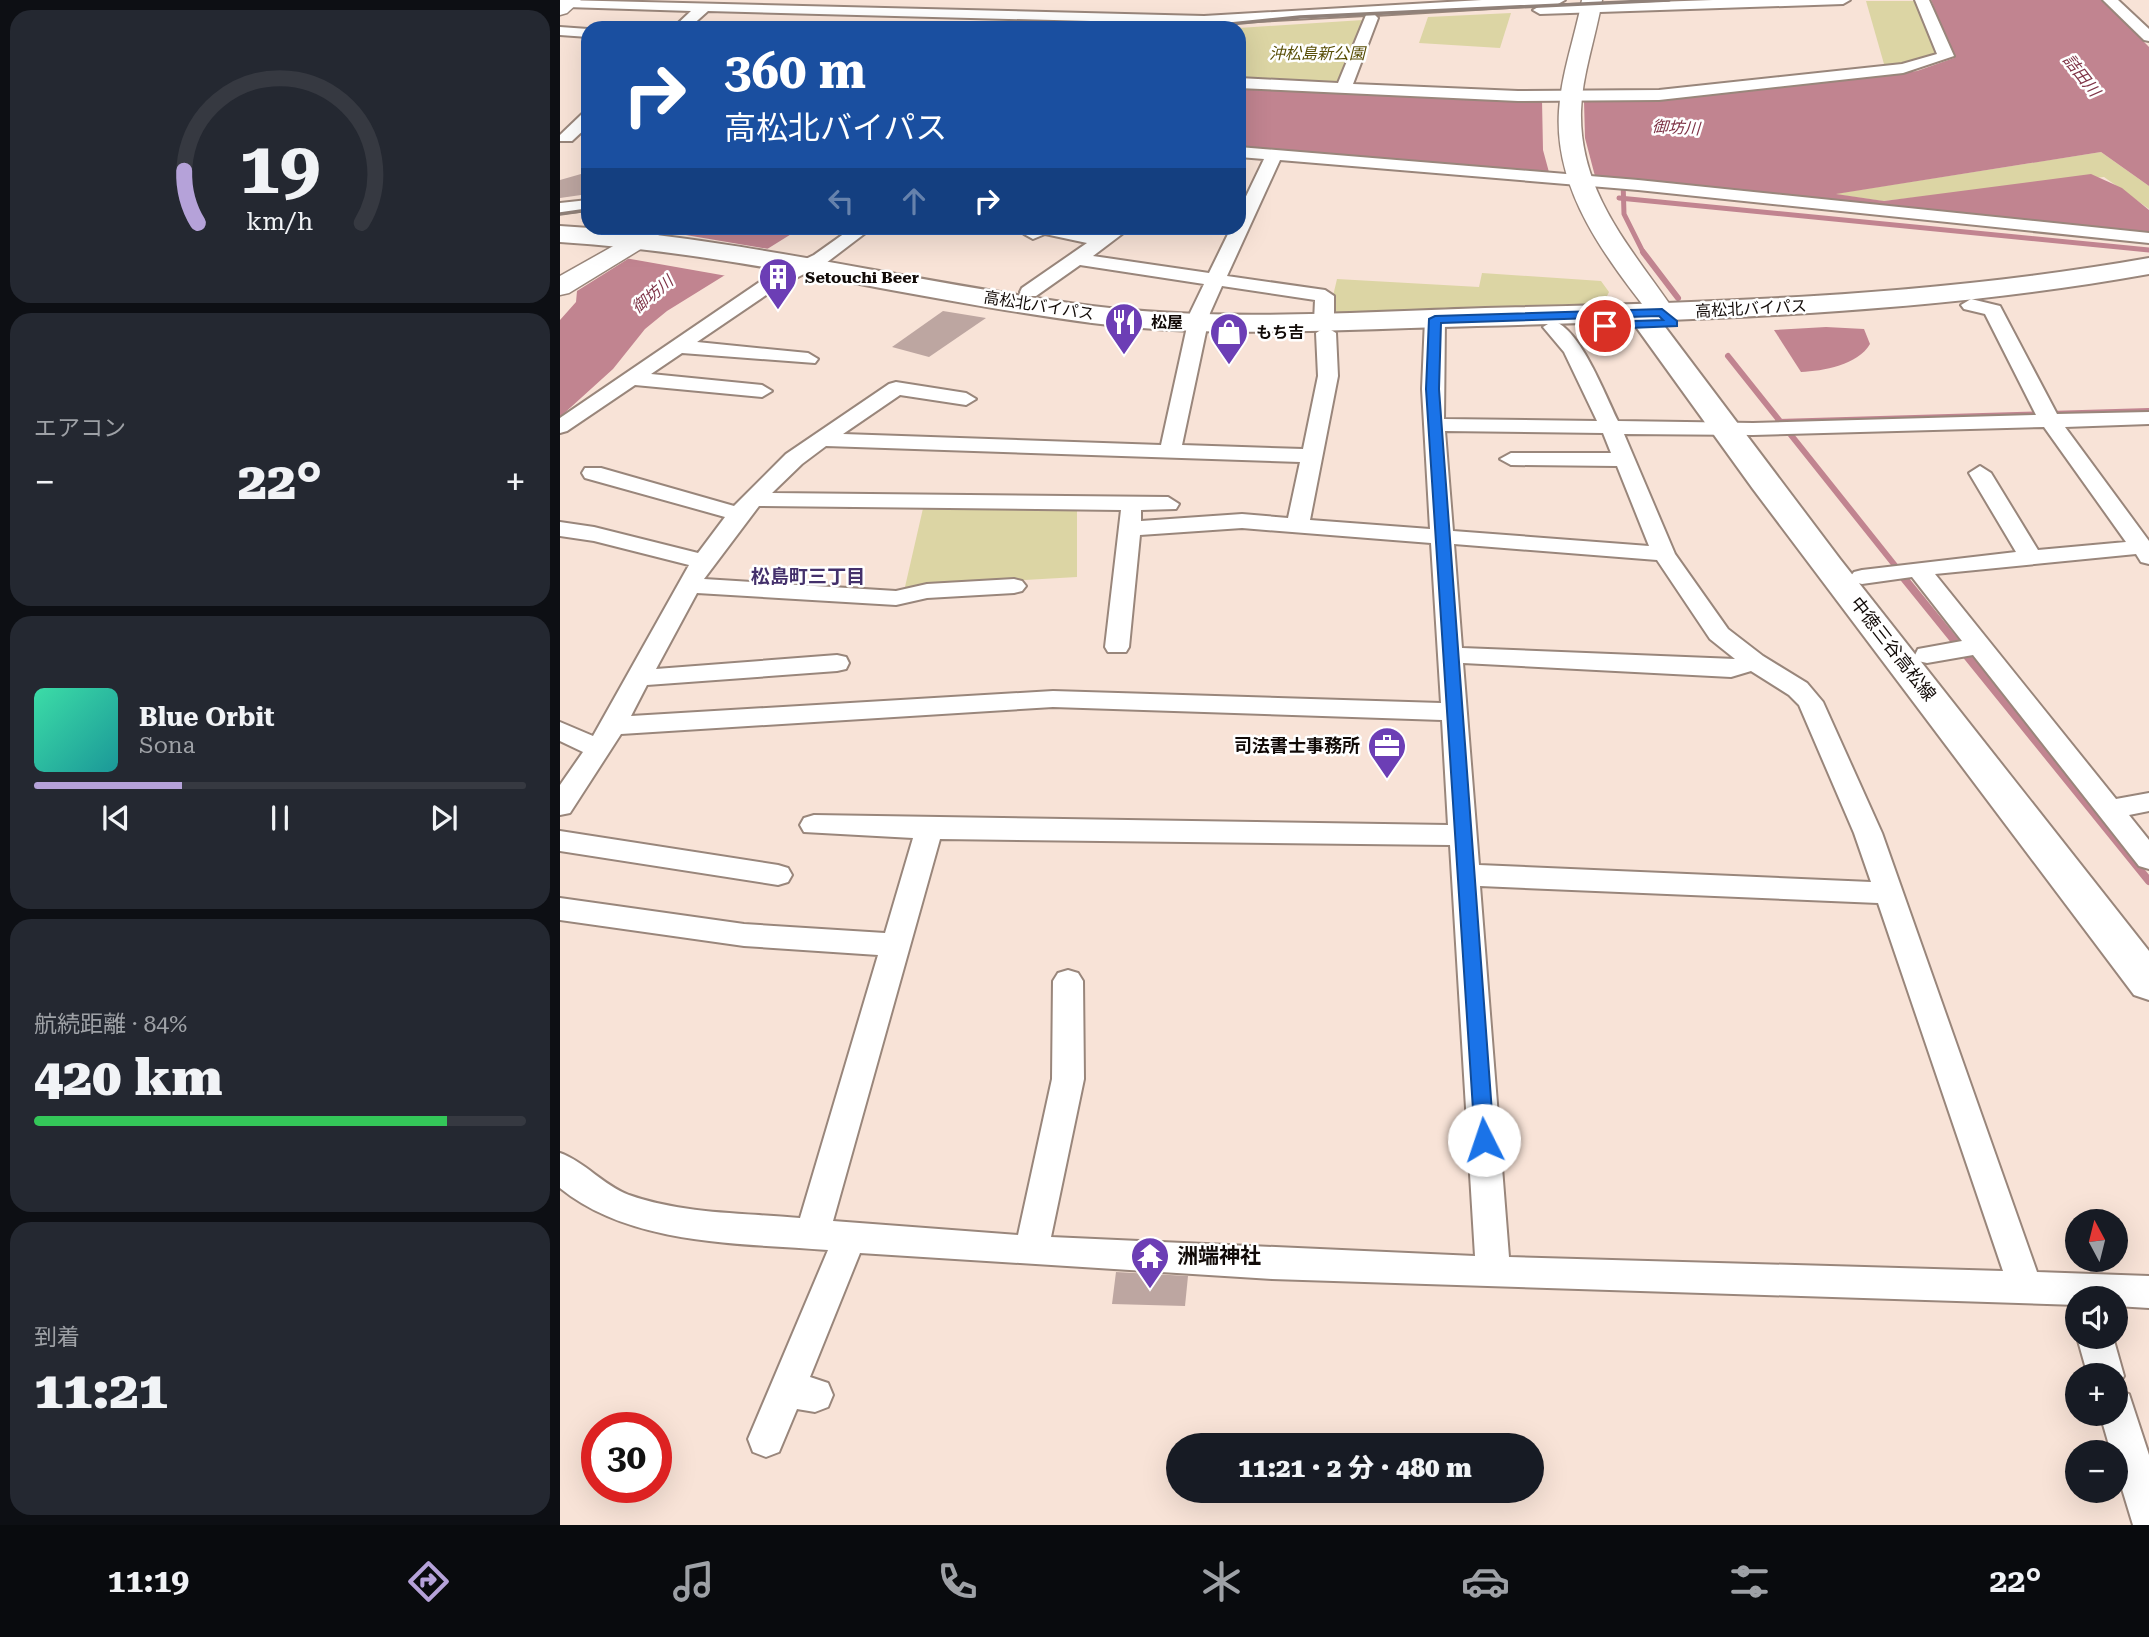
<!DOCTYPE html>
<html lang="ja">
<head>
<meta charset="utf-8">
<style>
  body { margin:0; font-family:"Roboto Serif","Noto Sans JP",serif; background:#242831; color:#f1f3f6; height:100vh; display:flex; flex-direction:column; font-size:26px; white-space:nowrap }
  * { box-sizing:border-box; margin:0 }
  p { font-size:23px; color:#9ea1a6 }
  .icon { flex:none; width:38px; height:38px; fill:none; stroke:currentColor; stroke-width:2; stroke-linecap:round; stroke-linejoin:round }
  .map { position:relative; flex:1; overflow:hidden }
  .panel { display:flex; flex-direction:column; gap:10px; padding:10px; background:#0d0f14; width:560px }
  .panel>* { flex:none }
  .top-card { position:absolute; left:21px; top:21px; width:665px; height:214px; border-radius:21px; box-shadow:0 7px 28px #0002; background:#1a4fa0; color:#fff; overflow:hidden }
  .needle { width:46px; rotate:353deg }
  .controls { position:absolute; left:1505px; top:1209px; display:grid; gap:14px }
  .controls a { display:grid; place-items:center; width:63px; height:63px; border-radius:50%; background:#171b24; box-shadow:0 7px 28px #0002; font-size:35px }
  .speed { position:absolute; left:21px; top:1412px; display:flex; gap:14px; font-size:35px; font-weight:700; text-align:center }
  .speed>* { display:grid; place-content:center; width:91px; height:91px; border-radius:50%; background:#171b24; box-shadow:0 7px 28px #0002; line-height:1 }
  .speed .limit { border:10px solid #d22; background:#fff; color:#111 }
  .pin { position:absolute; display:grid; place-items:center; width:60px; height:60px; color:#fff; margin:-30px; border:4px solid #fff; border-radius:50%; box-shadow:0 2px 7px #0007 }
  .me { position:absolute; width:77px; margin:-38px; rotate:356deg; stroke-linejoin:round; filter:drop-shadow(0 0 5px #0008) }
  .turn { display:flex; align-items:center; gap:24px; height:147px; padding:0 28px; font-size:32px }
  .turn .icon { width:91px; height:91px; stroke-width:2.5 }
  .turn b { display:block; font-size:49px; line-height:60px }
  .lanes { display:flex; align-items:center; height:66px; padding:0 28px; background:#0003; justify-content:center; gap:35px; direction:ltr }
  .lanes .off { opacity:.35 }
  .big { font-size:52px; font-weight:800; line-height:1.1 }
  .panel .card { flex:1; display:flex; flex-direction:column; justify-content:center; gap:10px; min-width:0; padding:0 24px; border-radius:21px; background:#242831 }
  .panel .dial { align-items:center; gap:0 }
  .dial svg { height:182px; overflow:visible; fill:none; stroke:#363941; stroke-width:7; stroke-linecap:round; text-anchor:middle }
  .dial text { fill:#f1f3f6; stroke:none }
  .song { display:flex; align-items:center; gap:21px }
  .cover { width:84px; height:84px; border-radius:10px; background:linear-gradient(135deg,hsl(160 70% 55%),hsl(180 70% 35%)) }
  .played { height:7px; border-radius:4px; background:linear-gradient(90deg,#b5a2d9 30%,#363941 30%) }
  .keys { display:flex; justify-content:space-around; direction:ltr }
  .heat { display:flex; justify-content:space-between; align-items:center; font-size:38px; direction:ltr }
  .charge { height:10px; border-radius:5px; background:linear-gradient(90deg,#34c759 84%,#363941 0) }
  .trip { position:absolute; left:606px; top:1433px; width:378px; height:70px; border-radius:35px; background:#171b24; box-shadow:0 7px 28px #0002; font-weight:800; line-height:70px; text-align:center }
  .tab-bar { display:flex; height:112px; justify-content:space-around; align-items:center; background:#090b0e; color:#9ea1a6 }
  .tab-bar .icon { width:49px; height:49px }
  .tab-bar .current { color:#b5a2d9 }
  .tab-bar b { font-size:32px; color:#f1f3f6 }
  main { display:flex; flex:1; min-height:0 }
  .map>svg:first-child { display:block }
</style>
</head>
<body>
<main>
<section class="panel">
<div class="card dial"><svg viewBox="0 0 100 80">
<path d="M14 69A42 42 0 1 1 86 69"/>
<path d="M14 69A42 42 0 0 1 8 46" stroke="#b5a2d9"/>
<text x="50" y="56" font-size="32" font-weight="700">19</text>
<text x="50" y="72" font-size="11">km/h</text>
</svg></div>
<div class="card"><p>エアコン</p>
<div class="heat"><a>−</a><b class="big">22°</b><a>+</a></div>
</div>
<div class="card">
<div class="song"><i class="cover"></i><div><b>Blue Orbit</b><p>Sona</p></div></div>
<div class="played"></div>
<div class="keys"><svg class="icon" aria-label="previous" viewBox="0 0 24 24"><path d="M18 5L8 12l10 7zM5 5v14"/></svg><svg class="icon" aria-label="pause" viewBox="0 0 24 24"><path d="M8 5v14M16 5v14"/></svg><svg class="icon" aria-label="next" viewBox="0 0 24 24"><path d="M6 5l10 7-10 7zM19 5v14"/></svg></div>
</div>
<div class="card"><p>航続距離 · 84%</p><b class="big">420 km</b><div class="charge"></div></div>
<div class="card"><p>到着</p><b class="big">11:21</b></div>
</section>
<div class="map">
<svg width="1589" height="1525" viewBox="0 0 1589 1525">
  <rect width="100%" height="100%" fill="#f8e3d7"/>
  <!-- green -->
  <g fill="#dcd5a4">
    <polygon points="1306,1 1357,1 1378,56 1331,68 1324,64"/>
    <polygon points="951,13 940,48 859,43 868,17"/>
    <polygon points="803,20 778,83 679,78 679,28"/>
    <polygon points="1541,152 1589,186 1589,209 1544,177 1323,201 1273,194"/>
    <polygon points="922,273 1041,281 1049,292 1045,300 1034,304 769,313 777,279 919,287"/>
    <polygon points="364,504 517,505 517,577 345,587"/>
  </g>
  <!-- water -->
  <g fill="#c18490">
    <polygon points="1371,0 1543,0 1589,47 1589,186 1541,152 1276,194 1324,201 1531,174 1562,188 1589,210 1589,235 679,149 679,87 956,102 1108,100 1357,71 1394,58"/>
    <polygon points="117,228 241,228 107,311 85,329 53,369 0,417 0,320 16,302 17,291"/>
    <path d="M1266,327L1304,329L1310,344C1298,365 1263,371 1241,372L1214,330Z"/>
  </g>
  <!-- pier -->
  <g fill="#f8e3d7">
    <polygon points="982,100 1024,101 1025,138 1036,180 990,176 983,150"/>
    <polygon points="108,232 209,249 167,276 65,258"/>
  </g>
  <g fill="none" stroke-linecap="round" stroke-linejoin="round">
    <!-- stream-far2 -->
    <g stroke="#c18490" stroke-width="5">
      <polyline points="1063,181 1064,214 1084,254"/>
      <polyline points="1059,198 1589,250"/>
    </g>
    <!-- stream-far1 -->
    <g stroke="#c18490" stroke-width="6">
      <polyline points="1083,252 1118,298"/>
      <polyline points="1168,356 1345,578"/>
      <polyline points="1218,422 1589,411"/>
    </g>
    <!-- stream -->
    <polyline stroke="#c18490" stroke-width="8" points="1343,577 1589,881"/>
  </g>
  <!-- building -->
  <g fill="#bda6a1">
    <polygon points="28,172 28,194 0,198 0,180"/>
    <polygon points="383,311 426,318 369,357 332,347"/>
    <polygon points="556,1272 628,1276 625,1306 552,1304"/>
  </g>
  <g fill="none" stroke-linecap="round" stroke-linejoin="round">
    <defs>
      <g id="street">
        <polygon points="2,0 644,16 922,0 1005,0 998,4 815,15 818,18 793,84 958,91 1099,90 1342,64 1377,54 1355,0 1369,0 1394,56 1343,73 1099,100 958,101 679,88 679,78 778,83 806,15 644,24 148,11 129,28 113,28 131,11 7,7 2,6"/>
        <polygon points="1153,0 1290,0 1283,4 980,14 973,10 980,6"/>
        <polygon points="1543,0 1558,0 1589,29 1589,41 1584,40"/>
        <polygon points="0,27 28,29 28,37 0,35"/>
        <polygon points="28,112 28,126 12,141 0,141 0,135 22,114"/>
        <path d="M679,147L1078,180L1589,233V243L1078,190L720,160L667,276L765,290L774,296V322L766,327L776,333L778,376L750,520L870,529L862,389L865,319L875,313L885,319L884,419L1037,421L1004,352L983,327L993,321C1020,328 1046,397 1058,421L1193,423L1476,415L1425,314L1404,309L1401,305L1411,299L1440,306L1497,414L1589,412V424L1505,427L1589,541V564L1581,562L1576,554L1375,574L1556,799L1589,793V811L1569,815L1589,840V869L1579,866L1413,655L1367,663L1358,661L1355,655L1358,649L1402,641L1352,577L1302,584L1294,582L1290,577L1294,572L1302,570L1456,552L1409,473L1420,466L1431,473L1478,550L1566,542L1484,427L1193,435L1064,434L1115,554L1168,629L1203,656L1247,683L1263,702L1322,833L1477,1272L1589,1276V1308L1556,1306V1298H1517V1305L712,1279L300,1253L250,1377L268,1383L273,1395L268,1407L255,1412L237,1409L219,1452L206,1457L193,1452L188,1439L268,1250C181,1243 71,1246 0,1188V1153C25,1162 43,1185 69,1195C122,1214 184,1213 240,1218L318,955L184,946L0,920V898L184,924L325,933L353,838L244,832L240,825L244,818L254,815L888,825L882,720L493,707L61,734L10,813L0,815V785L23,752L0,741V722L33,736L129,565L34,541L0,536V522L34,527L138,553L165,517L25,478L22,473L25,468H41L174,506L226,454L329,384L336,382L406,393L416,399L406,405L340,395L283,434L601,445L630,313L644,284L520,265L476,296H462L460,292L462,288L527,243L485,234L473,239L464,234L471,228H504L539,235L550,228H570L533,256L649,273L671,228H679V211L704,159L679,157ZM662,286L755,300L754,322L764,328L756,333L758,376L743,449L622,445L650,313ZM885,431L1043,433L1051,453H951L940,459L951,465L1057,466L1089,546L893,531ZM266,446L740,462L728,518L682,514L581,521V510L616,509L619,504L608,497L212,493L242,464ZM199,506L561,510L545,647L548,652H566L569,647L580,535L682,528L871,543L881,703L493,691L71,716L87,685L277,671L286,669L289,663L286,657L277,655L96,669L137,593L336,605L367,598L454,593L462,591L466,586L462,581L454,579L367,584L336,591L144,579ZM894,544L1097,560L1150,639L1175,659L902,648ZM903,663L1171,677L1191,671L1229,695L1239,705L1294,833L1311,882L919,865ZM380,839L890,845L915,1256L491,1237L524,1079L523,981L518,973L508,970L498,973L493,981L492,1079L458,1235L273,1221ZM920,886L1318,903L1443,1271L949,1257Z"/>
        <polygon points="28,200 28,210 0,213 0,203"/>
        <polygon points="89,228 111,228 86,243 74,243 71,239"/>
        <polygon points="292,228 312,228 266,263 218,287 137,342 248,353 258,359 255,363 122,353 91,374 202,385 212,391 202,397 75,385 7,431 0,433 0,418 204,279 254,255"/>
        <polygon points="0,831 218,865 228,868 232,875 228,882 218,885 0,851"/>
        <polygon points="1517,1337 1553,1337 1564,1376 1556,1389 1569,1394 1589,1455 1589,1525 1573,1525 1556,1469 1556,1452 1551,1452 1540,1414 1556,1414 1556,1376 1528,1376"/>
      </g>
      <g id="secondary">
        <polygon points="0,0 21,0 7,13 0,15"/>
        <path d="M1022,0H1042C1036,37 1022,74 1021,111C1019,193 1072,249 1115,312L1111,318H1093C1046,258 994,191 999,111C1001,74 1015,37 1022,0Z"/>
        <polygon points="80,231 89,234 93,239 89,244 9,293 0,295 0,276"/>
      </g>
      <polygon id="primary" points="1080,305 1090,307 1280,559 1589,951 1589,1000 1574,995 1193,489 1066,313 1070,307"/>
      <path id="highway" d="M0,226C179,237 354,283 532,306C662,322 794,312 925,308C1148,303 1369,297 1589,258V274C1367,314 1142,320 917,326C789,329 659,339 532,323C354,300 179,253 0,242Z"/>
    </defs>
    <!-- street casing -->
    <use href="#street" stroke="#99867b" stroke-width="4"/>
    <!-- secondary casing -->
    <use href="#secondary" stroke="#99867b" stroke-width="3"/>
    <!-- primary casing -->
    <use href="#primary" stroke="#99867b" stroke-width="4"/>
    <!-- highway casing -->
    <use href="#highway" stroke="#99867b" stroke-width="4"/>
    <!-- street -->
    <use href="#street" fill="#fff" fill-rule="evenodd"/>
    <!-- secondary -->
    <use href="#secondary" fill="#fff" fill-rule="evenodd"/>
    <!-- primary -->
    <use href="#primary" fill="#fff" fill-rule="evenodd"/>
    <!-- highway -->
    <use href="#highway" fill="#fff" fill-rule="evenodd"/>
    <!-- rail -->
    <g stroke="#908179" stroke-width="3.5">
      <polyline points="632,28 740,17 1109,0"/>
      <polyline points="0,214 28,210"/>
    </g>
  </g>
  <!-- route -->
  <polygon fill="#1a73e8" stroke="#114b97" stroke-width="2" points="1102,309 1117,321 1117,326 1045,329 1039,326 1045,322 1103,320 1099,316 881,323 879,389 934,1140 931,1146 917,1146 915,1140 866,389 869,319 875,316"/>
  <!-- icons -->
  <defs>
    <symbol id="building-pin" viewBox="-11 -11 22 30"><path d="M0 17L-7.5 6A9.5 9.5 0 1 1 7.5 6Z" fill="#6c3eb5" stroke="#fff"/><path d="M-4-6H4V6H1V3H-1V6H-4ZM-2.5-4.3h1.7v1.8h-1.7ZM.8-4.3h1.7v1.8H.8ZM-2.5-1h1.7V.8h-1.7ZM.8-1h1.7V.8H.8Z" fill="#fff"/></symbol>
    <symbol id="restaurant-pin" viewBox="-11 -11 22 30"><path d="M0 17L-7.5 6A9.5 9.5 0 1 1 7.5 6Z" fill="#6c3eb5" stroke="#fff"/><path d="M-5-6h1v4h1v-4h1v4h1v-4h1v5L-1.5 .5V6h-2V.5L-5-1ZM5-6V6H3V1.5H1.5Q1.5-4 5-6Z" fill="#fff"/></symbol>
    <symbol id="shop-pin" viewBox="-11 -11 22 30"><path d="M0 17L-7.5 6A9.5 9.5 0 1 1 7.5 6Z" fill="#6c3eb5" stroke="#fff"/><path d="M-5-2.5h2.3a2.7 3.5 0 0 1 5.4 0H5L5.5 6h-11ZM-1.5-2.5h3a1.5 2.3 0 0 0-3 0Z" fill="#fff"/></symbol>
    <symbol id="office-pin" viewBox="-11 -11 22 30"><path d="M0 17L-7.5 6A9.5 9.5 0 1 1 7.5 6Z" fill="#6c3eb5" stroke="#fff"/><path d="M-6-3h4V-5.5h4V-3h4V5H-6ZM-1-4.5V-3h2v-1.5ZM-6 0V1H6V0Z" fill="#fff"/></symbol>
    <symbol id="temple-pin" viewBox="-11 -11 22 30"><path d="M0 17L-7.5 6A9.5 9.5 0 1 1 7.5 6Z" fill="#6c3eb5" stroke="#fff"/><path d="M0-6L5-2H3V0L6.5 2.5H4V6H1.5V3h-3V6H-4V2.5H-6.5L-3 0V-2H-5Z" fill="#fff"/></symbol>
  </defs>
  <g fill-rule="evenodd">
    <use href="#building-pin" x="196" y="255" width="44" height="60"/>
    <use href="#restaurant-pin" x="542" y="300" width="44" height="60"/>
    <use href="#shop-pin" x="647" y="310" width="44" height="60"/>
    <use href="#office-pin" x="805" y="724" width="44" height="60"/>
    <use href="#temple-pin" x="568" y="1234" width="44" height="60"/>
  </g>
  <g text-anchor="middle" stroke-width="5" stroke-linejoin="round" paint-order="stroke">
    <!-- far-park labels -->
    <g font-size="16" font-style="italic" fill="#584e06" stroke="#fff">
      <text x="757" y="59">沖松島新公園</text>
    </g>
    <!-- far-water labels -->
    <g font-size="16" font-style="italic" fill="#7f3447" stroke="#fff">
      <text transform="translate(1522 75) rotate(52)" y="6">詰田川</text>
      <text transform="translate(1116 127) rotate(3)" y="6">御坊川</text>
      <text transform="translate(92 294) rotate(-40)" y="6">御坊川</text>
    </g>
    <!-- far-poi labels -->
    <g font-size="16" font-weight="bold" fill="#110a07" stroke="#fff" text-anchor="start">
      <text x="245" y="283">Setouchi Beer</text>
      <text x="591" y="328">松屋</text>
      <text x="696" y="338">もち吉</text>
    </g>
    <!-- far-street labels -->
    <g font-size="16" fill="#110a07" stroke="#fff">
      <text transform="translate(479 305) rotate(9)" y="6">高松北バイパス</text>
      <text transform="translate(1191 308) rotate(-3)" y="6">高松北バイパス</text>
    </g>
    <!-- street labels -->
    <g font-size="18" fill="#110a07" stroke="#fff">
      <text transform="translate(1333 649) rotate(52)" y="6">中徳三谷高松線</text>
    </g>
    <!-- poi labels -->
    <g font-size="18" font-weight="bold" fill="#110a07" stroke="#fff" text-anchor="end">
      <text x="800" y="752">司法書士事務所</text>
    </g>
    <!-- neighbourhood labels -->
    <g font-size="19" font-weight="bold" fill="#44306b" stroke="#fff">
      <text x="248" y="583">松島町三丁目</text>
    </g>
    <!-- near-poi labels -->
    <g font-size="21" font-weight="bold" fill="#110a07" stroke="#fff" text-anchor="start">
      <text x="617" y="1263">洲端神社</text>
    </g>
  </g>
</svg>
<div class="controls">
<a><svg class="needle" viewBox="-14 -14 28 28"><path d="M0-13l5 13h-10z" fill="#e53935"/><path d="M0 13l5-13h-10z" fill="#9ea1a6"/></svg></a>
<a><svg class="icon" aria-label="sound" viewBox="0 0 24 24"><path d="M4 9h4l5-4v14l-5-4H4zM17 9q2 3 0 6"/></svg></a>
<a>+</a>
<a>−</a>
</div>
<div class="speed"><div class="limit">30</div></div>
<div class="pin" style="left:1045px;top:326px;background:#d93025"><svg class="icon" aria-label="arrive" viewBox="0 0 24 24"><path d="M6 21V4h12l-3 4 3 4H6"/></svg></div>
<svg class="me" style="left:924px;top:1140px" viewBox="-20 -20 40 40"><circle r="19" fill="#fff"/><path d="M0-13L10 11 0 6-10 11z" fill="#1a73e8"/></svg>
<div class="trip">11:21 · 2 分 · 480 m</div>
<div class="top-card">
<div class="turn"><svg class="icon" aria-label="right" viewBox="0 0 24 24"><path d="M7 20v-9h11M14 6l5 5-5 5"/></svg><div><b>360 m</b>高松北バイパス</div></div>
<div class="lanes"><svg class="icon off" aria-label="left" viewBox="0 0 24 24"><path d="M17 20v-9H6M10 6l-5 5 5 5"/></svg><svg class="icon off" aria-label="ahead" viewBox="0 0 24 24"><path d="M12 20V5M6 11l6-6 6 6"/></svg><svg class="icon" aria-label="right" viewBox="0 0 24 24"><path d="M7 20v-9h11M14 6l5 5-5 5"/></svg></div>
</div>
</div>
</main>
<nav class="tab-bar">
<b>11:19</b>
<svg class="icon current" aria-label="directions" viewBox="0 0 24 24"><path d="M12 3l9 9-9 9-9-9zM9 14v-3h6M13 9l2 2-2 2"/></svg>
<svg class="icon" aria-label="music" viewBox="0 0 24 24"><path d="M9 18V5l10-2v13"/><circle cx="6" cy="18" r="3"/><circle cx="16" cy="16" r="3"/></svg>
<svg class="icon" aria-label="phone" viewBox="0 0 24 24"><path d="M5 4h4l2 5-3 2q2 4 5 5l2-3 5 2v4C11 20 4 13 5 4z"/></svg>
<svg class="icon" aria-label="climate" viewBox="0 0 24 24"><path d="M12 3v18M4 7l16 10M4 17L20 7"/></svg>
<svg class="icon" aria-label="car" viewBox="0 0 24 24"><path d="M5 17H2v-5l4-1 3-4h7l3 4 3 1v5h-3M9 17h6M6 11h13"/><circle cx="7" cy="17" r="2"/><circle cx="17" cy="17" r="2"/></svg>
<svg class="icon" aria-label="filters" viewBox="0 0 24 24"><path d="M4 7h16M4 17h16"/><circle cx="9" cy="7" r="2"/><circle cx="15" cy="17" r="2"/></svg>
<b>22°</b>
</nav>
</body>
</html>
